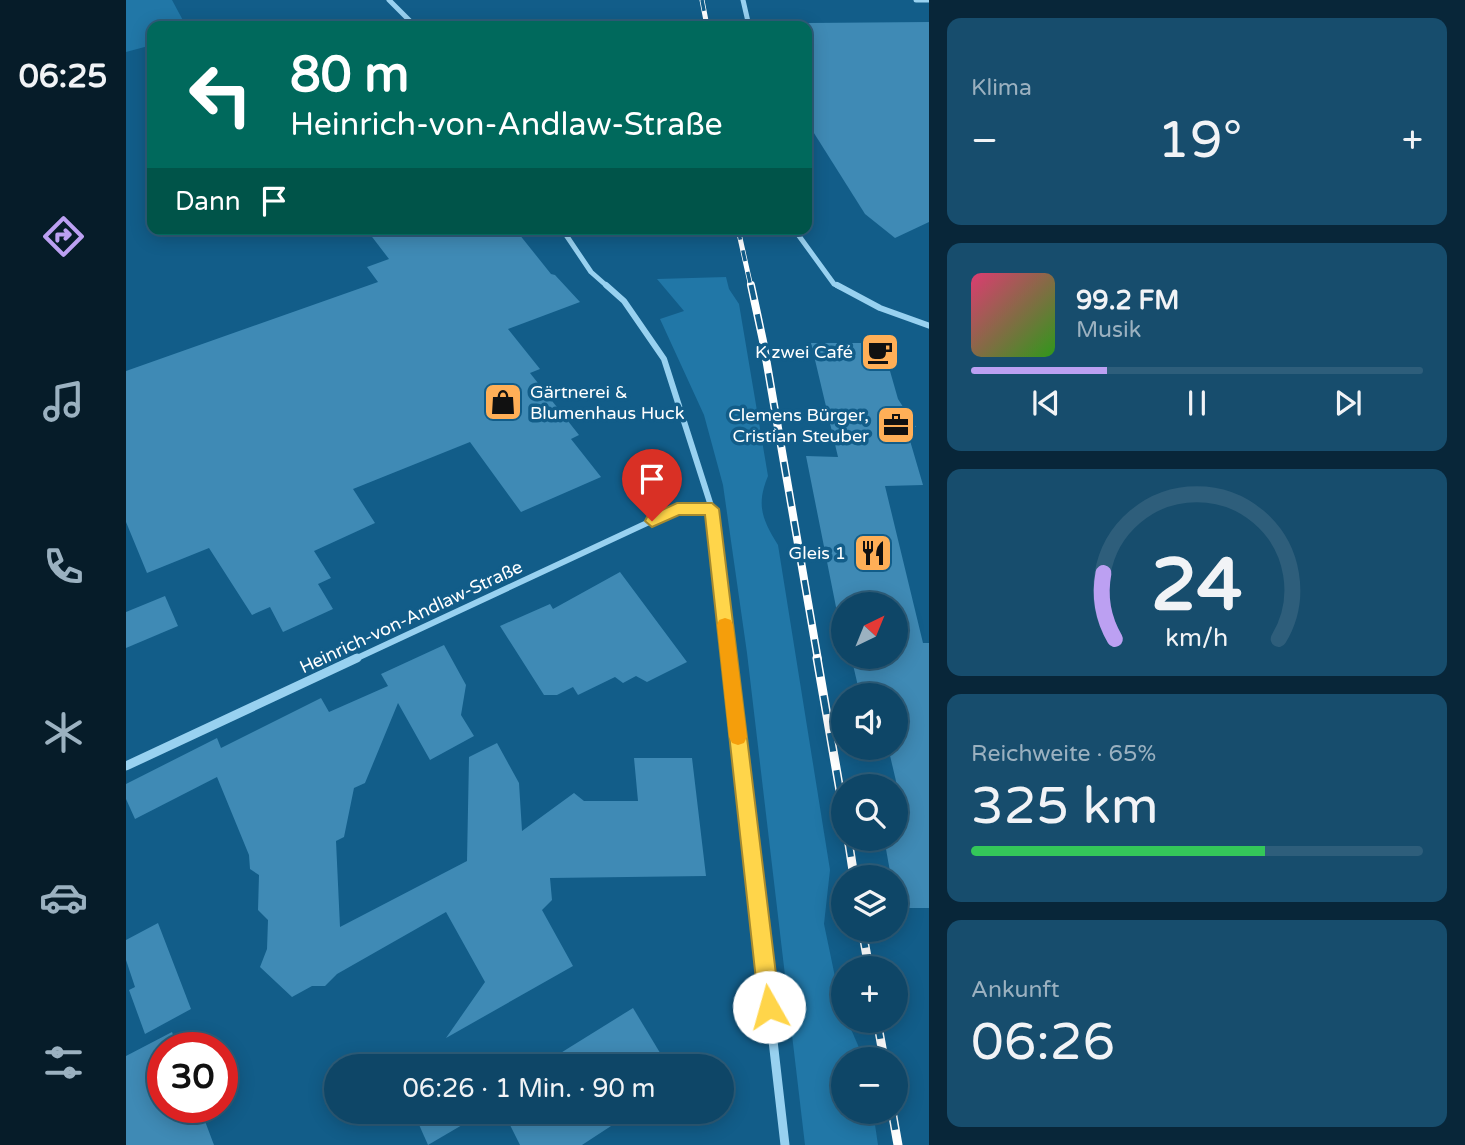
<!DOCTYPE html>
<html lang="de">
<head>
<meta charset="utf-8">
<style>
  body { margin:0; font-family:"Varela Round",sans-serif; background:#174d6d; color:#f1f3f6; height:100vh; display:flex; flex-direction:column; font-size:26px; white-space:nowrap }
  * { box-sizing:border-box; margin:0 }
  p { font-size:23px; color:#9bb1c0 }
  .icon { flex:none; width:38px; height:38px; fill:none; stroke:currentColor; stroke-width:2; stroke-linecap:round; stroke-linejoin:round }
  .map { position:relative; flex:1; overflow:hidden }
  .panel { display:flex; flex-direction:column; gap:18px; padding:18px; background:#082639; width:536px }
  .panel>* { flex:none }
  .guide { position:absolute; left:21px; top:21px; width:665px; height:214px; border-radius:14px; box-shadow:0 4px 18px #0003,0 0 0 2px #2e5e7b; background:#00695c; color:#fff; overflow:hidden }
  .needle { width:46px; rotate:43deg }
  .fabs { position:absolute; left:705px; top:592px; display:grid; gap:14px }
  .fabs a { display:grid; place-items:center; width:77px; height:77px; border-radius:50%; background:#0e4667; box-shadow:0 4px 18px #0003,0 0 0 2px #2e5e7b; font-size:35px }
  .speed { position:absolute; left:21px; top:1032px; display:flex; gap:14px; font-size:35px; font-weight:700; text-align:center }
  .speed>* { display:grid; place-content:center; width:91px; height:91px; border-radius:50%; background:#0e4667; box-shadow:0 4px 18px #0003,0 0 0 2px #2e5e7b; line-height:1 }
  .speed .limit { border:10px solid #d22; background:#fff; color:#111 }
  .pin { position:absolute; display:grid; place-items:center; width:60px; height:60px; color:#fff; margin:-72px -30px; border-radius:50% 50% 50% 0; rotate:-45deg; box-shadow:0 0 7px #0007 }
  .pin .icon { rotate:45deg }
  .me { position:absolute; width:77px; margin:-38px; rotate:353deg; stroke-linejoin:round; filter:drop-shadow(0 0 5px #0008) }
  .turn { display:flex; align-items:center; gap:24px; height:147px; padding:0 28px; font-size:32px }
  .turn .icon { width:91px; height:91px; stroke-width:2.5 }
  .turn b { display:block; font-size:49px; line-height:60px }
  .then { display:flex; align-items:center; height:66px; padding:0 28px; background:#0003; gap:14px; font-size:26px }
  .big { font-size:52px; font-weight:600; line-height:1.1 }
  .panel .widget { flex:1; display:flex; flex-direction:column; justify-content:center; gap:10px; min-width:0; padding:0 24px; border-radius:14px; background:#174d6d }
  .panel .dial { align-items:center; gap:0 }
  .dial svg { height:182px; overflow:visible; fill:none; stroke:#2e5e7b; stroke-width:7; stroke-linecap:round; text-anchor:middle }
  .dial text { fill:#f1f3f6; stroke:none }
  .song { display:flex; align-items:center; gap:21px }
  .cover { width:84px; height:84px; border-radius:10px; background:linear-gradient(135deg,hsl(340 70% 55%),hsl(110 70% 35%)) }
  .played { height:7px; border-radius:4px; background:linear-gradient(90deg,#bca0f2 30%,#2e5e7b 30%) }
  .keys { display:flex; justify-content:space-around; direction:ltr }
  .heat { display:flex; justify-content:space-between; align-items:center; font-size:38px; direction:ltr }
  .charge { height:10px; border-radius:5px; background:linear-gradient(90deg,#34c759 65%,#2e5e7b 0) }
  .trip { position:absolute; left:198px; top:1054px; width:410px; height:70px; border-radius:35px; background:#0e4667; box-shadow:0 4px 18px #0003,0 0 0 2px #2e5e7b; font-weight:600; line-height:70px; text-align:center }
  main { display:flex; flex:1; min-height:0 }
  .tab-bar { display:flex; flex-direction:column; width:126px; justify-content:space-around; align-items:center; background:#061c29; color:#9bb1c0 }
  .tab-bar .icon { width:49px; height:49px }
  .tab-bar .current { color:#bca0f2 }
  .tab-bar b { font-size:32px; color:#f1f3f6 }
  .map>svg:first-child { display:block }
</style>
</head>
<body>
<main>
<nav class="tab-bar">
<b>06:25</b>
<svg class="icon current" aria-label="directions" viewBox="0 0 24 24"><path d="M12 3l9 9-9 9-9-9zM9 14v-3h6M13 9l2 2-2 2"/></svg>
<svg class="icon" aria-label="music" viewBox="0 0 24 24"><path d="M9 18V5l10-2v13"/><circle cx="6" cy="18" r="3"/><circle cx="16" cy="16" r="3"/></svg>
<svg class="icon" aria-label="phone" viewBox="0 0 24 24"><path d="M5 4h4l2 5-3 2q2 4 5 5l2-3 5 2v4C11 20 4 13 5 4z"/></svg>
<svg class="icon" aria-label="climate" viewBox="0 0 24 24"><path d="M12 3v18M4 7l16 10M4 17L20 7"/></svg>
<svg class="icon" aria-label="car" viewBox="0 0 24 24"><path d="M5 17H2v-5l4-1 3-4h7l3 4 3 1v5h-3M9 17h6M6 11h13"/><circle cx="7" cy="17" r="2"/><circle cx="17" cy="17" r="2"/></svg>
<svg class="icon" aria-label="filters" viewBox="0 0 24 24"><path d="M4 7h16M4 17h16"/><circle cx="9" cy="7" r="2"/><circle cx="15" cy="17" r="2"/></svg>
</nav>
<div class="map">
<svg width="804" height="1145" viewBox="0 0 804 1145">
  <rect width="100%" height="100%" fill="#125d89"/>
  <!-- green -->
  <g fill="#2177a7">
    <polygon points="0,0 46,0 60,26 26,26 26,45 0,52"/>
    <path d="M600,277L603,289L613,304L642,476C630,505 636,519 652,545L704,870L698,924L718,1020H721L738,1059H718V1111H747L752,1145H679L621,653L597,485L578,415L534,319L558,311L531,279Z"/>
  </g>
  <!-- building -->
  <g fill="#3f8ab5">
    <polygon points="803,22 803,222 769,238 739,214 681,122 681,23"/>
    <polygon points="240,229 389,229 425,274 429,275 454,302 382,329 414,369 404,373 453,435 445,439 475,477 395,512 344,442 227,489 249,523 188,551 205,578 192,584 207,609 157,632 144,607 126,615 83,548 21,573 0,522 0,371 252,282 241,267 263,259"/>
    <polygon points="685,343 756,343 772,399 790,427 780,427 797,485 759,486 797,643 803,643 803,908 772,908 770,877 765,877 758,838 770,838 770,828 781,828 762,747 770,747 770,695 734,695 725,656 770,656 770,604 718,604 718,623 715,612 711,612 680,456 712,457"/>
    <polygon points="494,572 561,662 521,682 510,676 497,683 489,677 452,695 447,687 431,695 418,695 374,626 424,604 427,609"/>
    <polygon points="39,596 52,626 0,648 0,612"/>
    <polygon points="318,645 340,685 335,715 348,736 304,760 272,703 239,783 228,788 218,837 210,841 214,927 341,861 343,757 371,743 393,783 396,831 448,793 458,801 512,801 508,758 566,758 580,876 424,878 426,900 416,910 447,966 320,1038 359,982 320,912 211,974 199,986 186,986 166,997 134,967 141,949 142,920 132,910 133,875 124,869 123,855 91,777 9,819 0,799 0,784 91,738 95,748 195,698 203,712 262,686 255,674"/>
    <polygon points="32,923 65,1009 19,1034 3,990 9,987 0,960 0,940"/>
    <polygon points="507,1008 542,1066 414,1066 441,1049"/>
    <polygon points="46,1032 52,1048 37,1048 37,1108 74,1108 88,1145 0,1145 0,1056"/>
    <polygon points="287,1111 360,1111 302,1145"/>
    <polygon points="377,1111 508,1111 456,1145 394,1145"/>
  </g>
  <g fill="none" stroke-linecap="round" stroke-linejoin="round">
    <!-- lane -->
    <polyline stroke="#98d1f0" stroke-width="3.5" points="330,26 359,22"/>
    <!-- street-far2 -->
    <g stroke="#98d1f0" stroke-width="5">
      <polyline points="263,0 289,26"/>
      <polyline points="617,0 623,26"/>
      <polyline points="790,0 804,0"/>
      <polyline points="436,229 465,272 482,287"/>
      <polyline points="668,229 708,284 714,287"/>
    </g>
    <!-- street-far1 -->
    <g stroke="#98d1f0" stroke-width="6">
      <polyline points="480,285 498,301 538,359 586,509 603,660"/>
      <polyline points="711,285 754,308 804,326"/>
      <polyline points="227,660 551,509 586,509"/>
    </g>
    <!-- street -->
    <g stroke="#98d1f0" stroke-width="9">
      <polyline points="603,658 659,1145"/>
      <polyline points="0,766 231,658"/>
    </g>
    <defs>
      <g id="rail-far2">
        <polyline points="576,0 581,26"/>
        <polyline points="612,229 625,287"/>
      </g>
      <polyline id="rail-far1" points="625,285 637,341 692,660"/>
      <g id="rail">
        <polyline points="691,658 718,814"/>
        <polyline points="722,838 728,877"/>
        <polyline points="736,929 743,968"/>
        <polyline points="751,1020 758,1059"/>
        <polyline points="766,1111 772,1145"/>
      </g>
    </defs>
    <!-- rail-far2 casing -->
    <use href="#rail-far2" stroke="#fff" stroke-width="5"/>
    <!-- rail-far1 casing -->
    <use href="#rail-far1" stroke="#fff" stroke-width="8"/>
    <!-- rail casing -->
    <use href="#rail" stroke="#fff" stroke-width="9"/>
    <!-- rail-far2 -->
    <use href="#rail-far2" stroke="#125d89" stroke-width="3.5" stroke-dasharray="11" stroke-linecap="butt"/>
    <!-- rail-far1 -->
    <use href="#rail-far1" stroke="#125d89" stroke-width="5" stroke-dasharray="15" stroke-linecap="butt"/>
    <!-- rail -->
    <use href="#rail" stroke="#125d89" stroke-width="6" stroke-dasharray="19" stroke-linecap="butt"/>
  </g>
  <!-- route -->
  <polygon fill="#ffd54a" stroke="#a68a30" stroke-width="2" points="551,503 586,503 593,509 654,1007 651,1014 643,1017 636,1014 633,1007 579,515 553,515 526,527 519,521 521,517"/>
  <!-- slow -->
  <polygon fill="#f59e0b" points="599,618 605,620 607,625 621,737 618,743 612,745 606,743 603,737 591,625 593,620"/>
  <!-- icons -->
  <defs>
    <symbol id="cafe-square" viewBox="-11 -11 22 22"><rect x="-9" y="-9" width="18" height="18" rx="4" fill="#ffaf57" stroke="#125d89"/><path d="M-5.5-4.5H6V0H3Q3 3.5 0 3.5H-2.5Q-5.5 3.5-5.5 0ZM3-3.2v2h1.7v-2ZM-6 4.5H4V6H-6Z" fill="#111"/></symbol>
    <symbol id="shop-square" viewBox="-11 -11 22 22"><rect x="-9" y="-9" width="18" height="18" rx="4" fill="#ffaf57" stroke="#125d89"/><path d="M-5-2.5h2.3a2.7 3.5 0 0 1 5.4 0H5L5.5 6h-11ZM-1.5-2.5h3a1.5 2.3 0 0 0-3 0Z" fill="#111"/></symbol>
    <symbol id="office-square" viewBox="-11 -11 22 22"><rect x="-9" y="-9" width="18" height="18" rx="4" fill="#ffaf57" stroke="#125d89"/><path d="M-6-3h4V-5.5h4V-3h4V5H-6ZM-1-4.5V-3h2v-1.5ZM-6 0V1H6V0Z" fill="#111"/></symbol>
    <symbol id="restaurant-square" viewBox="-11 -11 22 22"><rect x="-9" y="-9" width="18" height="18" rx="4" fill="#ffaf57" stroke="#125d89"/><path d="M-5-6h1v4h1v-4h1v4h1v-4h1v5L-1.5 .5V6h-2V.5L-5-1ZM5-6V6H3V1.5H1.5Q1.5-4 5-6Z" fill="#111"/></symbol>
  </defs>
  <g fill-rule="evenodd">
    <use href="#cafe-square" x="732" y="330" width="44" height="44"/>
    <use href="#shop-square" x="355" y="380" width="44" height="44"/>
    <use href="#office-square" x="748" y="403" width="44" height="44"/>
    <use href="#restaurant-square" x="725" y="531" width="44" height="44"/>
  </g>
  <g text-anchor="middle" stroke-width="7" stroke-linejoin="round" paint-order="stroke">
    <!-- poi labels -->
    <g font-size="18" fill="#fff" stroke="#125d89" text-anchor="end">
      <text x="727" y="358">K zwei Café</text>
      <text x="404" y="398" text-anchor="start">Gärtnerei &amp;<tspan x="404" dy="21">Blumenhaus Huck</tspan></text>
      <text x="743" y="421">Clemens Bürger,<tspan x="743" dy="21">Cristian Steuber</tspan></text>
      <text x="720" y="559">Gleis 1</text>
    </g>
    <!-- street labels -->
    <g font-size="18" fill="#fff" stroke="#125d89">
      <text transform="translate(285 617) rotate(-25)" y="6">Heinrich-von-Andlaw-Straße</text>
    </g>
  </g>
</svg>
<div class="fabs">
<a><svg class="needle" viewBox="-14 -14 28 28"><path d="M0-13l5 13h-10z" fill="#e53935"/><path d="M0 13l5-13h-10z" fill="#9bb1c0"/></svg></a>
<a><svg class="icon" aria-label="sound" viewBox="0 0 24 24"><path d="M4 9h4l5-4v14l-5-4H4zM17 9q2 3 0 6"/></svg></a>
<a><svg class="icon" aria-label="search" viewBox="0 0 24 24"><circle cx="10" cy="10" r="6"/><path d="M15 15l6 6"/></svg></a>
<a><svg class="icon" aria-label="layers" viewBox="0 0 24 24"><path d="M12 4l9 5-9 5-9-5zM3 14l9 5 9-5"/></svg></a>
<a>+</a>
<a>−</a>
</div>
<div class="speed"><div class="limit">30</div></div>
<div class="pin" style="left:526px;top:521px;background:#d93025"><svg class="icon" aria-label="arrive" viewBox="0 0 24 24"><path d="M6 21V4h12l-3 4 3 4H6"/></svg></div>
<svg class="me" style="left:643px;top:1007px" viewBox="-20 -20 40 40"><circle r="19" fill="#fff"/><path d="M0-13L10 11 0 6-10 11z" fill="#ffd54a"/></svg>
<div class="trip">06:26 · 1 Min. · 90 m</div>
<div class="guide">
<div class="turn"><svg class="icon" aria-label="left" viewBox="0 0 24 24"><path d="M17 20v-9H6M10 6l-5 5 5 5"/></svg><div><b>80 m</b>Heinrich-von-Andlaw-Straße</div></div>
<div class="then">Dann<svg class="icon" aria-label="arrive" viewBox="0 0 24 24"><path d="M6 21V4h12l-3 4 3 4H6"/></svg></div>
</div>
</div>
<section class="panel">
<div class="widget"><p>Klima</p>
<div class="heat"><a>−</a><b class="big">19°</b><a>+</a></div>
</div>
<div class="widget">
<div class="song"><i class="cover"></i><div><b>99.2 FM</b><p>Musik</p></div></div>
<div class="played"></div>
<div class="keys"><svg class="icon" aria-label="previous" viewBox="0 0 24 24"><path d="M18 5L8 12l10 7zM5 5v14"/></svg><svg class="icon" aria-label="pause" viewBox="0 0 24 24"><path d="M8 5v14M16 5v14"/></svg><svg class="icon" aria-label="next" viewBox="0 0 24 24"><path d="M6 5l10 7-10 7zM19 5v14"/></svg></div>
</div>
<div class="widget dial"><svg viewBox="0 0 100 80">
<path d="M14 69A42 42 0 1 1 86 69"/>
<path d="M14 69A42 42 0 0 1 9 40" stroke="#bca0f2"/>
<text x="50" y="56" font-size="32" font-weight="700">24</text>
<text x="50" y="72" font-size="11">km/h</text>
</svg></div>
<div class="widget"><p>Reichweite · 65%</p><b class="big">325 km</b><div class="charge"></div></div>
<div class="widget"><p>Ankunft</p><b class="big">06:26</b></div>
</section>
</main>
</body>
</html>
